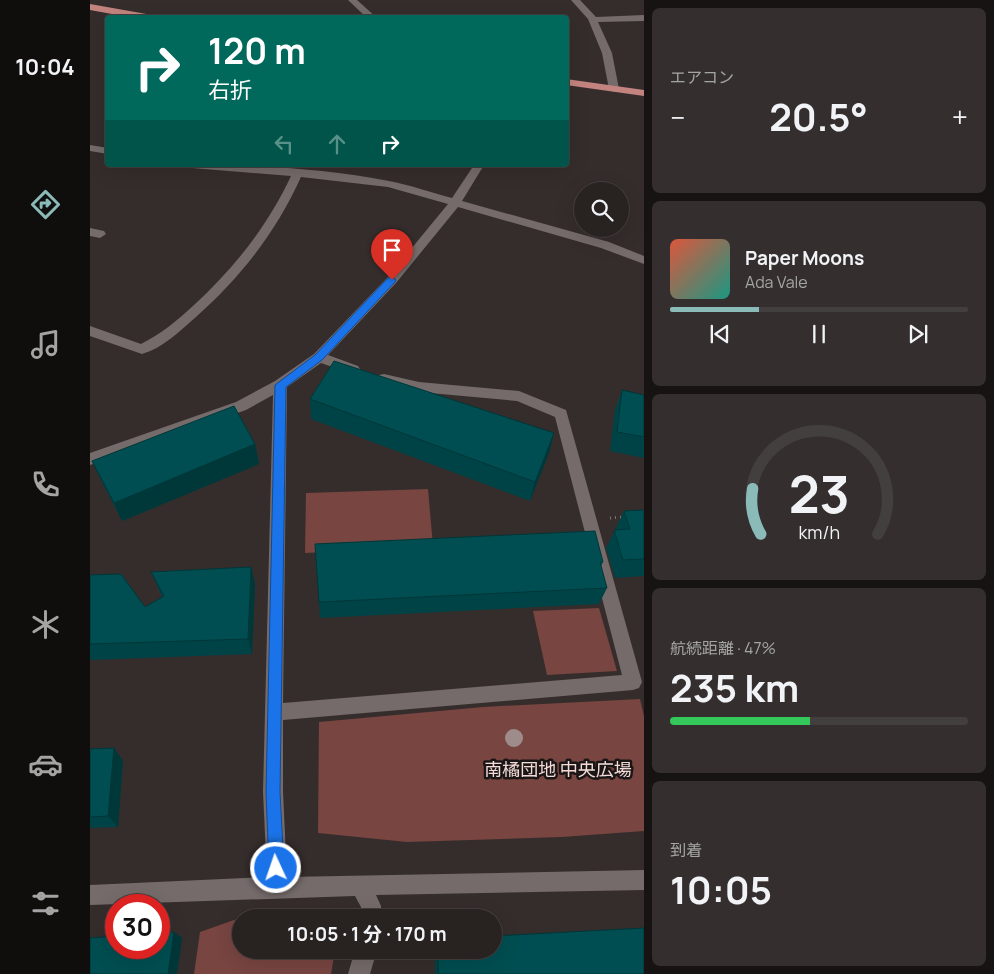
<!DOCTYPE html>
<html lang="ja">
<head>
<meta charset="utf-8">
<style>
  body { margin:0; font-family:Manrope,"Noto Sans JP",sans-serif; background:#342f2e; color:#f1f3f6; height:100vh; display:flex; flex-direction:column; font-size:19px; white-space:nowrap }
  * { box-sizing:border-box; margin:0 }
  p { font-size:16px; color:#a5a4a5 }
  .icon { flex:none; width:28px; height:28px; fill:none; stroke:currentColor; stroke-width:2; stroke-linecap:round; stroke-linejoin:round }
  .map { position:relative; flex:1; overflow:hidden }
  .sheet { display:flex; flex-direction:column; gap:8px; padding:8px; background:#161312; width:350px }
  .sheet>* { flex:none }
  .banner { position:absolute; left:15px; top:15px; width:464px; height:152px; border-radius:5px; box-shadow:0 5px 20px #0002,0 0 0 1px #443f3f; background:#00695c; color:#fff; overflow:hidden }
  .buttons { position:absolute; left:484px; top:182px; display:grid; gap:10px }
  .buttons a { display:grid; place-items:center; width:55px; height:55px; border-radius:50%; background:#282221; box-shadow:0 5px 20px #0002,0 0 0 1px #443f3f; font-size:25px }
  .speed { position:absolute; left:15px; top:894px; display:flex; gap:10px; font-size:25px; font-weight:700; text-align:center }
  .speed>* { display:grid; place-content:center; width:65px; height:65px; border-radius:50%; background:#282221; box-shadow:0 5px 20px #0002,0 0 0 1px #443f3f; line-height:1 }
  .speed .limit { border:8px solid #d22; background:#fff; color:#111 }
  .pin { position:absolute; display:grid; place-items:center; width:42px; height:42px; color:#fff; margin:-51px -21px; border-radius:50% 50% 50% 0; rotate:-45deg; box-shadow:0 0 5px #0007 }
  .pin .icon { rotate:45deg }
  .me { position:absolute; width:55px; margin:-28px; rotate:357deg; stroke-linejoin:round; filter:drop-shadow(0 0 4px #0008) }
  .turn { display:flex; align-items:center; gap:18px; height:105px; padding:0 20px; font-size:22px }
  .turn .icon { width:65px; height:65px; stroke-width:2.5 }
  .turn b { display:block; font-size:35px; line-height:42px }
  .lanes { display:flex; align-items:center; height:48px; padding:0 20px; background:#0003; justify-content:center; gap:25px; direction:ltr }
  .lanes .off { opacity:.35 }
  .big { font-size:38px; font-weight:700; line-height:1.1 }
  .sheet .widget { flex:1; display:flex; flex-direction:column; justify-content:center; gap:8px; min-width:0; padding:0 18px; border-radius:8px; background:#342f2e }
  .sheet .dial { align-items:center; gap:0 }
  .dial svg { height:130px; overflow:visible; fill:none; stroke:#443f3f; stroke-width:7; stroke-linecap:round; text-anchor:middle }
  .dial text { fill:#f1f3f6; stroke:none }
  .song { display:flex; align-items:center; gap:15px }
  .cover { width:60px; height:60px; border-radius:8px; background:linear-gradient(135deg,hsl(10 70% 55%),hsl(170 70% 35%)) }
  .played { height:5px; border-radius:2px; background:linear-gradient(90deg,#8bbbb9 30%,#443f3f 30%) }
  .keys { display:flex; justify-content:space-around; direction:ltr }
  .heat { display:flex; justify-content:space-between; align-items:center; font-size:28px; direction:ltr }
  .charge { height:8px; border-radius:4px; background:linear-gradient(90deg,#34c759 47%,#443f3f 0) }
  .trip { position:absolute; left:142px; top:909px; width:270px; height:50px; border-radius:25px; background:#282221; box-shadow:0 5px 20px #0002,0 0 0 1px #443f3f; font-weight:700; line-height:50px; text-align:center }
  main { display:flex; flex:1; min-height:0 }
  .dock { display:flex; flex-direction:column; width:90px; justify-content:space-around; align-items:center; background:#100e0d; color:#a5a4a5 }
  .dock .icon { width:35px; height:35px }
  .dock .current { color:#8bbbb9 }
  .dock b { font-size:22px; color:#f1f3f6 }
  .map>svg:first-child { display:block }
</style>
</head>
<body>
<main>
<nav class="dock">
<b>10:04</b>
<svg class="icon current" aria-label="directions" viewBox="0 0 24 24"><path d="M12 3l9 9-9 9-9-9zM9 14v-3h6M13 9l2 2-2 2"/></svg>
<svg class="icon" aria-label="music" viewBox="0 0 24 24"><path d="M9 18V5l10-2v13"/><circle cx="6" cy="18" r="3"/><circle cx="16" cy="16" r="3"/></svg>
<svg class="icon" aria-label="phone" viewBox="0 0 24 24"><path d="M5 4h4l2 5-3 2q2 4 5 5l2-3 5 2v4C11 20 4 13 5 4z"/></svg>
<svg class="icon" aria-label="climate" viewBox="0 0 24 24"><path d="M12 3v18M4 7l16 10M4 17L20 7"/></svg>
<svg class="icon" aria-label="car" viewBox="0 0 24 24"><path d="M5 17H2v-5l4-1 3-4h7l3 4 3 1v5h-3M9 17h6M6 11h13"/><circle cx="7" cy="17" r="2"/><circle cx="17" cy="17" r="2"/></svg>
<svg class="icon" aria-label="filters" viewBox="0 0 24 24"><path d="M4 7h16M4 17h16"/><circle cx="9" cy="7" r="2"/><circle cx="15" cy="17" r="2"/></svg>
</nav>
<div class="map">
<svg width="554" height="974" viewBox="0 0 554 974">
  <rect width="100%" height="100%" fill="#352d2c"/>
  <!-- green -->
  <g fill="#784541">
    <polygon points="338,489 343,546 215,553 216,493"/>
    <polygon points="509,608 527,671 457,675 443,611"/>
    <polygon points="550,699 554,716 554,831 472,837 317,842 228,833 229,722 393,707"/>
    <polygon points="147,919 151,920 151,950 245,950 241,974 104,974 110,932"/>
  </g>
  <g fill="none" stroke-linecap="round" stroke-linejoin="round">
    <!-- path -->
    <polyline stroke="#7c7574" stroke-width="3" stroke-dasharray="1 4" stroke-linecap="butt" points="520,518 533,517"/>
    <!-- minor -->
    <g fill="#746b6a" fill-rule="evenodd">
      <polygon points="258,0 267,0 287,18 277,18"/>
      <polygon points="481,0 490,0 506,17 554,15 554,21 508,22 522,53 529,89 527,91 524,92 519,89 512,53 498,19"/>
      <polygon points="0,145 18,148 18,154 0,151"/>
      <path d="M97,165C164,165 233,168 299,181C321,185 342,193 362,198L384,165H394L372,201L519,242L554,256V264L511,248L368,207L306,283L238,355L268,366L270,369L268,372L263,374L231,363L197,387L193,703L532,675L465,417L427,401L329,392L289,383L287,379L289,375L294,374L329,382L429,391L476,410L552,682L549,688L543,690L193,720V792L197,877L554,870V890L286,895L291,906V918H271V907L265,896L0,905V885L177,877L173,792L183,395L156,410L0,465V453L146,402L185,381L224,354L298,277L358,204L298,187L211,177C186,232 151,277 106,317C90,331 73,348 52,354L0,336V326L51,344C71,334 88,320 104,305C145,267 177,227 201,176L102,168Z"/>
      <polygon points="0,228 14,231 16,234 10,238 0,236"/>
      <polygon points="265,950 287,950 280,974 258,974"/>
    </g>
    <!-- major -->
    <g fill="#c3847f" fill-rule="evenodd">
      <polygon points="0,4 62,15 66,18 44,18 0,10"/>
      <polygon points="476,79 554,90 554,96 476,85"/>
    </g>
  </g>
  <!-- trees -->
  <circle fill="#9e8c8a" cx="424" cy="738" r="9"/>
  <!-- wall -->
  <g fill="#004346">
    <polygon points="532,390 554,395 554,458 520,451 525,410"/>
    <polygon points="220,399 464,433 459,453 440,501 221,419"/>
    <polygon points="165,444 169,464 32,521 11,480 2,461"/>
    <polygon points="554,510 554,576 525,578 516,548 534,511"/>
    <polygon points="513,562 511,566 517,588 509,604 230,618 229,602"/>
    <polygon points="161,567 165,584 162,654 0,660 0,575 55,607 72,597 61,572"/>
    <polygon points="24,748 33,761 28,827 0,828 0,749"/>
    <polygon points="345,950 404,950 554,974 345,974"/>
  </g>
  <!-- shaded-wall -->
  <g fill="#003739">
    <polygon points="464,433 459,453 440,501 445,482"/>
    <polygon points="165,444 169,464 32,521 24,503"/>
    <polygon points="161,567 165,584 162,654 158,639"/>
    <polygon points="24,748 33,761 28,827 18,816"/>
    <polygon points="84,932 92,938 87,974 78,974"/>
  </g>
  <!-- building -->
  <g fill="#004e51" stroke="#003739">
    <polygon points="244,361 464,433 445,482 220,399"/>
    <polygon points="532,390 554,395 554,437 527,432"/>
    <polygon points="144,406 165,444 24,503 2,461"/>
    <polygon points="554,510 554,559 533,560 524,530 540,529 534,511"/>
    <polygon points="505,531 513,562 510,562 517,588 229,602 225,544"/>
    <polygon points="161,567 158,639 0,644 0,575 31,574 55,607 74,596 61,572"/>
    <polygon points="24,748 18,816 0,817 0,749"/>
    <polygon points="554,928 554,974 349,974 348,965 348,950 404,950 404,936"/>
    <polygon points="84,932 78,974 0,974 0,938 26,936 26,948 69,948 69,933"/>
  </g>
  <!-- route -->
  <polygon fill="#1a73e8" stroke="#114b97" points="302,277 306,280 305,282 232,360 196,387 190,792 194,868 192,873 186,876 181,873 179,868 176,792 185,385 225,355 298,278"/>
  <g text-anchor="middle" stroke-width="5" stroke-linejoin="round" paint-order="stroke">
    <!-- near-park labels -->
    <g font-size="18" fill="#f3dad7" stroke="#1a1616">
      <text x="468" y="776">南橘団地 中央広場</text>
    </g>
  </g>
</svg>
<div class="buttons">
<a><svg class="icon" aria-label="search" viewBox="0 0 24 24"><circle cx="10" cy="10" r="6"/><path d="M15 15l6 6"/></svg></a>
</div>
<div class="speed"><div class="limit">30</div></div>
<div class="pin" style="left:302px;top:280px;background:#d93025"><svg class="icon" aria-label="arrive" viewBox="0 0 24 24"><path d="M6 21V4h12l-3 4 3 4H6"/></svg></div>
<svg class="me" style="left:186px;top:868px" viewBox="-20 -20 40 40"><circle r="17" fill="#1a73e8" stroke="#fff" stroke-width="3"/><path d="M0-11L8 9 0 5-8 9z" fill="#fff"/></svg>
<div class="trip">10:05 · 1 分 · 170 m</div>
<div class="banner">
<div class="turn"><svg class="icon" aria-label="right" viewBox="0 0 24 24"><path d="M7 20v-9h11M14 6l5 5-5 5"/></svg><div><b>120 m</b>右折</div></div>
<div class="lanes"><svg class="icon off" aria-label="left" viewBox="0 0 24 24"><path d="M17 20v-9H6M10 6l-5 5 5 5"/></svg><svg class="icon off" aria-label="ahead" viewBox="0 0 24 24"><path d="M12 20V5M6 11l6-6 6 6"/></svg><svg class="icon" aria-label="right" viewBox="0 0 24 24"><path d="M7 20v-9h11M14 6l5 5-5 5"/></svg></div>
</div>
</div>
<section class="sheet">
<div class="widget"><p>エアコン</p>
<div class="heat"><a>−</a><b class="big">20.5°</b><a>+</a></div>
</div>
<div class="widget">
<div class="song"><i class="cover"></i><div><b>Paper Moons</b><p>Ada Vale</p></div></div>
<div class="played"></div>
<div class="keys"><svg class="icon" aria-label="previous" viewBox="0 0 24 24"><path d="M18 5L8 12l10 7zM5 5v14"/></svg><svg class="icon" aria-label="pause" viewBox="0 0 24 24"><path d="M8 5v14M16 5v14"/></svg><svg class="icon" aria-label="next" viewBox="0 0 24 24"><path d="M6 5l10 7-10 7zM19 5v14"/></svg></div>
</div>
<div class="widget dial"><svg viewBox="0 0 100 80">
<path d="M14 69A42 42 0 1 1 86 69"/>
<path d="M14 69A42 42 0 0 1 9 41" stroke="#8bbbb9"/>
<text x="50" y="56" font-size="32" font-weight="700">23</text>
<text x="50" y="72" font-size="11">km/h</text>
</svg></div>
<div class="widget"><p>航続距離 · 47%</p><b class="big">235 km</b><div class="charge"></div></div>
<div class="widget"><p>到着</p><b class="big">10:05</b></div>
</section>
</main>
</body>
</html>
